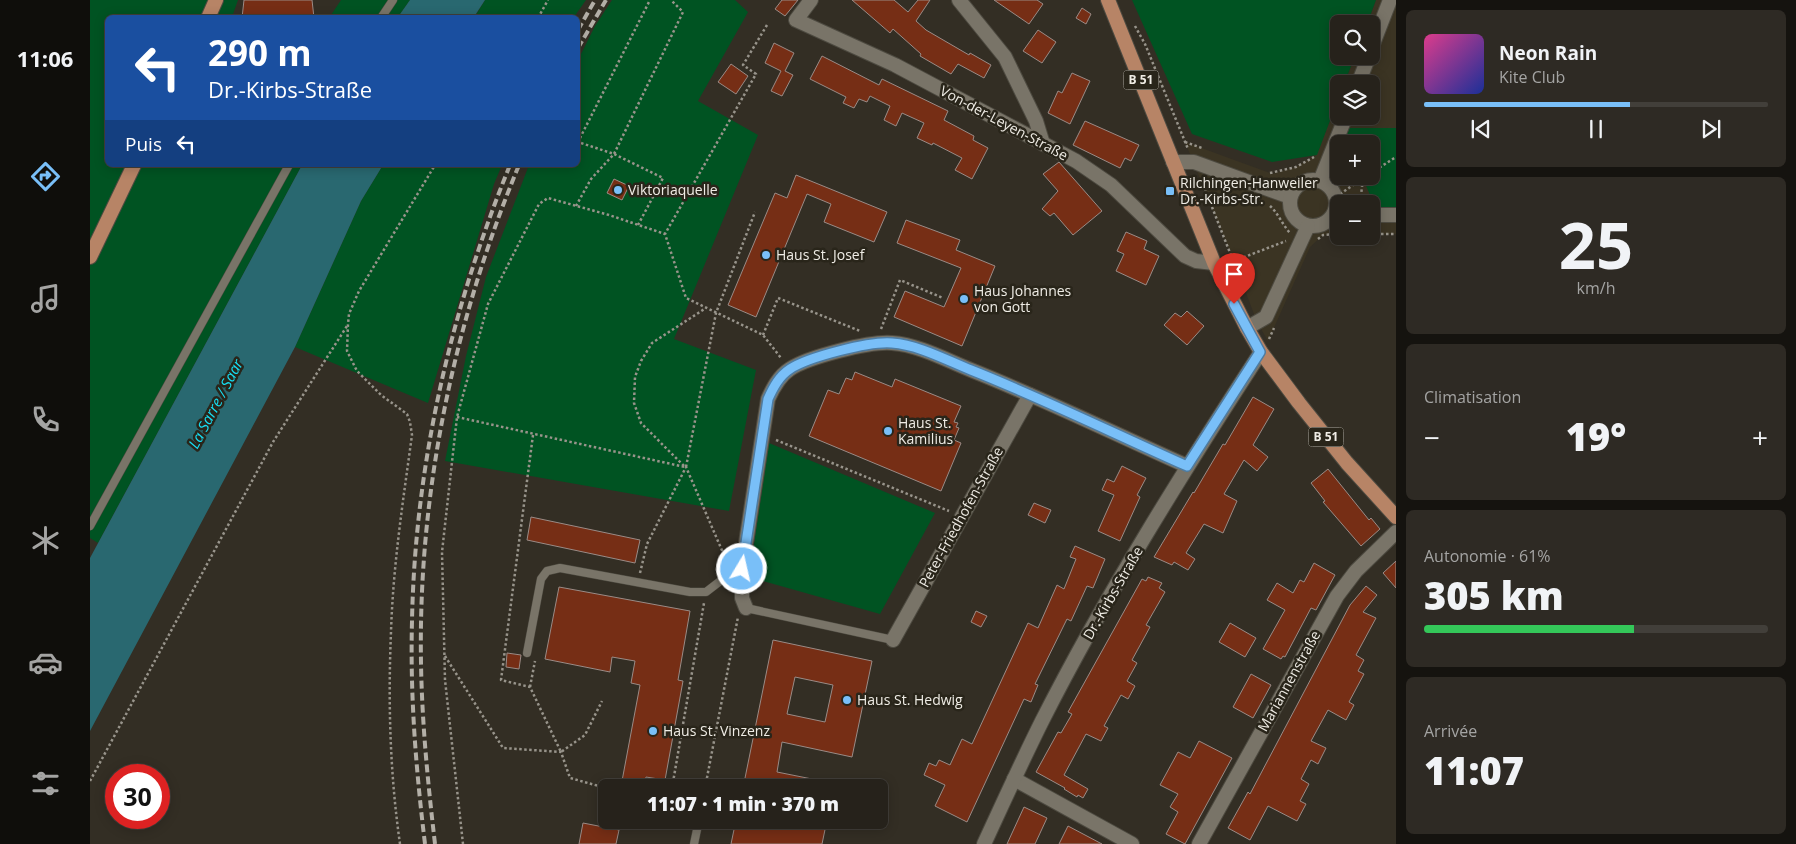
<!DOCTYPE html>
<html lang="fr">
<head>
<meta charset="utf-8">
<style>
  body { margin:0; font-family:"Open Sans",sans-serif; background:#2e2a24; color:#f1f3f6; height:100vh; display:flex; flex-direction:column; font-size:19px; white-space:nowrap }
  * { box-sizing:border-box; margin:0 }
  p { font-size:16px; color:#a4a4a3 }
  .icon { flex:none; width:28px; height:28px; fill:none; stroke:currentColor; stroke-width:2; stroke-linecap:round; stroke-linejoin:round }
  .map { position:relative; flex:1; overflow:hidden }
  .panel { display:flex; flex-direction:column; gap:10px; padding:10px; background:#15130f; width:400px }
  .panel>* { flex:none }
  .top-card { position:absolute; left:15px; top:15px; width:475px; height:152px; border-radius:8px; box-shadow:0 2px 12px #0003,0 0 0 1px #423f3a; background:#1a4fa0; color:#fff; overflow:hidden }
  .buttons { position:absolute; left:1240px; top:15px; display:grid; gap:10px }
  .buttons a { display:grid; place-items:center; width:50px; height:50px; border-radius:8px; background:#26221b; box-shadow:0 2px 12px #0003,0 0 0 1px #423f3a; font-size:25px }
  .speed { position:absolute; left:15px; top:764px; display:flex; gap:10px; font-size:25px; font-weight:700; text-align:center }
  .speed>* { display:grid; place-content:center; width:65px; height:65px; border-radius:50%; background:#26221b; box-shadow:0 2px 12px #0003,0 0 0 1px #423f3a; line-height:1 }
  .speed .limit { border:8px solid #d22; background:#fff; color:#111 }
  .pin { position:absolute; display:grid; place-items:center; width:42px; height:42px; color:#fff; margin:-51px -21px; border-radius:50% 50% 50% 0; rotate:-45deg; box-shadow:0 0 5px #0007 }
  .pin .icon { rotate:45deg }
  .me { position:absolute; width:55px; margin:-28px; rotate:9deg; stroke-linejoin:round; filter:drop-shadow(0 0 4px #0008) }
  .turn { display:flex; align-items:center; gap:18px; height:105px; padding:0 20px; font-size:22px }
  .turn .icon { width:65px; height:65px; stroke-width:2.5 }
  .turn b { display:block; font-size:35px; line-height:42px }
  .then { display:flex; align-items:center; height:48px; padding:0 20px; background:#0003; gap:10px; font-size:19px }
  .big { font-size:38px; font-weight:800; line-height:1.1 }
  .panel .tile { flex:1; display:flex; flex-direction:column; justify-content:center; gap:8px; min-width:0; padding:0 18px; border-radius:8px; background:#2e2a24 }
  .panel .dial { align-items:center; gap:0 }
  .dial b { font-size:65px; line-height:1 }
  .song { display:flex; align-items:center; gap:15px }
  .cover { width:60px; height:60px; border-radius:8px; background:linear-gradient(135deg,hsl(330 70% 55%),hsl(230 70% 35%)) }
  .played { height:5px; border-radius:2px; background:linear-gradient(90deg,#79bff8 60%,#423f3a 60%) }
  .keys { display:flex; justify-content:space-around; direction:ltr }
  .heat { display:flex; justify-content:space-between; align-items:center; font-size:28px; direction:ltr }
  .charge { height:8px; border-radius:4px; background:linear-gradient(90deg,#34c759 61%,#423f3a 0) }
  .trip { position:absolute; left:508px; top:779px; width:290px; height:50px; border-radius:8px; background:#26221b; box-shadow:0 2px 12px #0003,0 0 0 1px #423f3a; font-weight:800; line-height:50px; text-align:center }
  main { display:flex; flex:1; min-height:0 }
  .tabs { display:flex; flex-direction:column; width:90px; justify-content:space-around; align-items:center; background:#0f0e0b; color:#a4a4a3 }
  .tabs .icon { width:35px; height:35px }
  .tabs .current { color:#79bff8 }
  .tabs b { font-size:22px; color:#f1f3f6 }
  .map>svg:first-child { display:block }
</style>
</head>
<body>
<main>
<nav class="tabs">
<b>11:06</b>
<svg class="icon current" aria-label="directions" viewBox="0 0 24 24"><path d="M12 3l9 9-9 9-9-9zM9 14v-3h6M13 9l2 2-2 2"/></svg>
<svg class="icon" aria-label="music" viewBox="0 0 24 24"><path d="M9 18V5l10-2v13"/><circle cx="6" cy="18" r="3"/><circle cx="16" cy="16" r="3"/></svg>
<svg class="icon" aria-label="phone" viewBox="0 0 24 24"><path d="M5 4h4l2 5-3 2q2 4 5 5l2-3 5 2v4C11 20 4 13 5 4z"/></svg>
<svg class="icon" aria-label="climate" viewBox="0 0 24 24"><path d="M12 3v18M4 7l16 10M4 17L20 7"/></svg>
<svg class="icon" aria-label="car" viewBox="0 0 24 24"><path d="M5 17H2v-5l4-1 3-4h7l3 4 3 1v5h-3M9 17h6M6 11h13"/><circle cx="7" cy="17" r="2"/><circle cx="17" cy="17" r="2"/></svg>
<svg class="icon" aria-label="filters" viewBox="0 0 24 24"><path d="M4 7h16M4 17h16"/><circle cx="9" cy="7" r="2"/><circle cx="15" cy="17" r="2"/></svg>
</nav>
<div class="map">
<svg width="1306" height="844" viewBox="0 0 1306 844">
  <rect width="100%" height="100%" fill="#332e24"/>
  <!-- built -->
  <path fill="#3b3423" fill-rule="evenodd" d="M1286,0H1306V234H1281V204H1249V234L1233,235L1220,247L1178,341L1167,322L1144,261L1095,142L1183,174L1206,167L1226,155L1249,97V116H1281V84H1254L1265,56H1281V24H1277ZM1249,144H1281V176H1249Z"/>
  <!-- green -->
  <g fill="#005322">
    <polygon points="0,0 148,0 142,17 18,18 18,165 212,165 8,543 0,538"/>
    <polygon points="251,0 320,0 308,17 239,18"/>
    <polygon points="395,0 496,0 484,17 384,18"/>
    <polygon points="522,0 645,0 658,12 608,101 668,135 584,339 666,370 639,511 355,461 376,356 396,277 439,165 488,165 488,60 505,26"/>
    <polygon points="1042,0 1286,0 1277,24 1249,24 1249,56 1265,56 1254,84 1249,84 1249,97 1227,155 1182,162 1102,134"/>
    <polygon points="1259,128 1306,128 1306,211 1282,211 1280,195 1272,176 1281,176 1281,144 1252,144"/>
    <polygon points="293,165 412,165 404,184 338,403 205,347 271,201"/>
    <polygon points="679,443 845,513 790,614 659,577"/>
  </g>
  <!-- water -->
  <g fill="#296870">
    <polygon points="320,0 395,0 384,17 308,17"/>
    <polygon points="212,165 293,165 271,201 205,347 0,731 0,558"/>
  </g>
  <!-- building -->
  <g fill="#762e15" stroke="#9a8b86" fill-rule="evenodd">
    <polygon points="154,0 222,0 224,18 152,18"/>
    <polygon points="692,0 708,0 695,16 685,9"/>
    <polygon points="762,0 804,0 818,12 828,0 840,0 826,21 836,30 879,55 880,53 901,65 894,78 868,64 861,74 830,56 831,54 803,29 800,33"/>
    <polygon points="904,0 947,0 953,4 939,24"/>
    <polygon points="992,8 1001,14 996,24 986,18"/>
    <polygon points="948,30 966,42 952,63 933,51"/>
    <polygon points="684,43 704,53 695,71 703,75 692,96 681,91 691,71 675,63"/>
    <polygon points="732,56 789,85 792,79 858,111 854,120 884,136 883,140 898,148 882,179 865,170 872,158 843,143 842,145 827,138 834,123 812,113 806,126 794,120 800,106 780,96 777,102 769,99 764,108 753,103 756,97 720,79"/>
    <polygon points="641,64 658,76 646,94 628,82"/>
    <polygon points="982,73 1000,81 980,124 958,113 968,91 972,93"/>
    <polygon points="995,121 1049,145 1041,161 1035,158 1030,168 983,145"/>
    <polygon points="969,162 1012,211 983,235 964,213 960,216 952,209 968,191 953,174"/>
    <polygon points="706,175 797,212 784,242 734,222 741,204 717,194 666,317 638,305 685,193 697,198"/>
    <polygon points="524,179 539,186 532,200 517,193"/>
    <polygon points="816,220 870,240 866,250 905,266 872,346 804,317 815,291 854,307 871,268 807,243"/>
    <polygon points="1036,232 1057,241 1054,249 1069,256 1056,285 1026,271 1034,254 1027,251"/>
    <polygon points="1097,311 1114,326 1097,345 1074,325 1085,313 1091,317"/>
    <polygon points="765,372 802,387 805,379 871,406 864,422 868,423 866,427 869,428 864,440 871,443 851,491 719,436 738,390 749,394 756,378 762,380"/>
    <polygon points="1163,397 1184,409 1163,445 1178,457 1167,471 1154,460 1134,494 1147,501 1133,533 1114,524 1096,553 1105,559 1098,570 1084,562 1082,565 1064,557 1103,492 1104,493 1133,444 1135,445"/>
    <polygon points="1032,466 1056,478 1047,495 1050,497 1030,541 1008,531 1024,495 1012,490 1017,479 1024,482"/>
    <polygon points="1238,469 1279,520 1281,518 1290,529 1271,546 1233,502 1235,501 1221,483"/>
    <polygon points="944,503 961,510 955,523 938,515"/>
    <polygon points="441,517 550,540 545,563 437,540"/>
    <polygon points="985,546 1015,559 1003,588 997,586 981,621 977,619 945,684 948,685 941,702 934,699 877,822 845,806 855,785 834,775 839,763 846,766 849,760 860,765 872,739 882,744 938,623 948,628 967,585 974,589 986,559 980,557"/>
    <polygon points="1306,561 1306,588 1293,573"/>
    <polygon points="1224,563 1245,575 1226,610 1221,608 1195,657 1193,656 1191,659 1173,649 1195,610 1177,600 1187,583 1203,593 1210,580 1214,582"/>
    <polygon points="1058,577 1072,583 1069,588 1075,592 1056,625 1060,627 1042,660 1047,663 1037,681 1045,686 1038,699 1031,695 1014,726 1018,728 1011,741 996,734 974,775 998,789 993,798 988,795 987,797 974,789 975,788 946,772 968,732 971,733 982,714 978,712 1052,579 1056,581"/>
    <polygon points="1276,586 1287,595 1273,612 1286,618 1266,655 1274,660 1268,671 1274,674 1259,702 1264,705 1256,720 1238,710 1221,741 1236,748 1228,764 1221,760 1211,779 1219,784 1210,801 1216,804 1207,821 1178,806 1160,840 1138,828 1158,792 1160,794 1260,605"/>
    <polygon points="469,587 600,611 588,680 593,681 575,780 556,777 554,785 532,781 550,685 541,683 545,661 522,657 520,672 455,659"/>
    <polygon points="886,611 897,616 891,627 881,622"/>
    <polygon points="1140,623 1166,638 1155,657 1129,642"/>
    <path d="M683,640L782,661L762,757L692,742L687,772L737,782L736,788H653ZM705,677L743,685L735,722L697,714Z"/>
    <polygon points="417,653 431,655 429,669 416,667"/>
    <polygon points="1161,674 1181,685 1163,718 1143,707"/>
    <polygon points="1109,741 1142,758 1095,844 1076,834 1088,812 1080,807 1088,794 1070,785 1088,752 1100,758"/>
    <polygon points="934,807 957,818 945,844 917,844"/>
    <polygon points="646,820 737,820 732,844 641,844"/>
    <polygon points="493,823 529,830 526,844 489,844"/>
    <polygon points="978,826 1012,844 969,844"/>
  </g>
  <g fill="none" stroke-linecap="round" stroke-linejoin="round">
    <defs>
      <g id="service">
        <polyline points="291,18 303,0"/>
        <polyline points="0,526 199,165"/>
        <polyline points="656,608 803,640"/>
        <polyline points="437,653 451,579 457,571 470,568 600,592 616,592 642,572 652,569"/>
        <polyline points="604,844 609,820"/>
      </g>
      <g id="minor">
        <polyline points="721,0 706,20 805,65 986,161 1021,185 1095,256 1106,261 1124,263"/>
        <polyline points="869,0 915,57 946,121 953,144"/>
        <polyline points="1281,49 1300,0"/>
        <polyline points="1268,84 1279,56"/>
        <polyline points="1083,162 1104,162 1200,197"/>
        <circle cx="1223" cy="203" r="23"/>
        <polyline points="1230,181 1256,116"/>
        <polyline points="1281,215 1306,215"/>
        <polyline points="1157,328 1176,317 1218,226"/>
        <path d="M656,608L652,598V569L678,399C683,388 689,376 700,369C718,357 780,341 802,343C829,345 856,360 881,370C954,399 1025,434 1097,466"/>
        <polyline points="803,640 940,395"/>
        <polyline points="924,779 1042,844"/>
        <path d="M894,844C913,803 932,761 952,721C1017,593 1093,472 1171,352"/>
        <polyline points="1109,844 1247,596 1266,571 1306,532"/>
      </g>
      <g id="primary">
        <polyline points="1018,0 1124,263 1157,328 1171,352 1209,403 1257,463 1306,517"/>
        <polyline points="118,18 126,0"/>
        <polyline points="0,257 44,165"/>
      </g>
    </defs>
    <!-- service casing -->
    <use href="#service" stroke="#4d4a40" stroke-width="9"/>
    <!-- minor casing -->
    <use href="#minor" stroke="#4d4a40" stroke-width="16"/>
    <!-- primary casing -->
    <use href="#primary" stroke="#4d4a40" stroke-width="16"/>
    <!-- path -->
    <g stroke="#98948b" stroke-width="2.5" stroke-dasharray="2.5 2.5" stroke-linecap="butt">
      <polyline points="448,18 458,0"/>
      <polyline points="677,25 653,65 666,74 575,234 596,298 673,335 691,358"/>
      <polyline points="1045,26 1055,44 1098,149"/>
      <polyline points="1245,107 1249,97"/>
      <polyline points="1095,142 1112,148"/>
      <polyline points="1180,173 1206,167 1224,157"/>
      <polyline points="1281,173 1306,157"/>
      <polyline points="1270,176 1273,178 1270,204"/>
      <polyline points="1111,179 1153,286"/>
      <polyline points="1246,197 1276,176"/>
      <polyline points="486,206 501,179 524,154 593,12 581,0"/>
      <path d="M1180,206C1188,213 1192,224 1200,233"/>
      <polyline points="548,225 573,178 524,154 488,142 560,0"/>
      <polyline points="1281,234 1306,234"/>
      <polyline points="1228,239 1233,235 1249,234"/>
      <polyline points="1144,261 1196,241"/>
      <polyline points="791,329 810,280 853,298"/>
      <polyline points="673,335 688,298 770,331"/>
      <polyline points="1179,339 1184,328"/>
      <polyline points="367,417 595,467"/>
      <polyline points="443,435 411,680 440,687 471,752 495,735 512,701"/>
      <polyline points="686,440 859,511"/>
      <polyline points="594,466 551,423 544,403 545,377 551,361 562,343 616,308"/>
      <polyline points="596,467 626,313 665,212"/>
      <polyline points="550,573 557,544 596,467 637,562"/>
      <polyline points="355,656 413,748 471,752 480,778 516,788"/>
      <polyline points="440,687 445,661"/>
      <polyline points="0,781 183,442 257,326"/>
      <polyline points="582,788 614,603"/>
      <polyline points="615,788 648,617"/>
      <path d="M310,844C300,774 298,703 301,632C303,566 313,501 322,435L320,422L317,414L291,395L267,371L257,351L258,324L259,314L269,291L345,165"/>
      <polyline points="373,844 355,680 352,552 367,417 398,304 449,204 458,198 519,215 575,234"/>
    </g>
    <!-- service -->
    <use href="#service" stroke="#797468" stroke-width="8"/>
    <!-- minor -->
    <use href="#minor" stroke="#797468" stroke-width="14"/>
    <!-- primary -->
    <use href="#primary" stroke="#b78466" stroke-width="14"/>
    <!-- rail -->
    <g stroke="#b3afa7" stroke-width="4" stroke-dasharray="8 4" stroke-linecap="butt">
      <polyline points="488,30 505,0"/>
      <polyline points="488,48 516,0"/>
      <path d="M335,844C326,770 320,696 322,621C325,464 361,310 420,165"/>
      <path d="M345,844C338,784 332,724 331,663C328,492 364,322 429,165"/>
    </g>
  </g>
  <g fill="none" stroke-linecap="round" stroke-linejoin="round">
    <defs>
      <path id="route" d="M652,569L678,399C683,388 689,376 700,369C718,357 780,341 802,343C829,345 856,360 881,370C954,399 1025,434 1097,466L1170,352L1144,304"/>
    </defs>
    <!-- route casing -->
    <use href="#route" stroke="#4f7ca1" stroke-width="12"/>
    <!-- route -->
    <use href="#route" stroke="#79bff8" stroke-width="9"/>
  </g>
  <!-- markers -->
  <g fill="#79bff8" stroke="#29251a" stroke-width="2">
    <circle cx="528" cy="190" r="5"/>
    <rect x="1075" y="186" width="10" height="10" rx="2.5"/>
    <circle cx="676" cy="255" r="5"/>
    <circle cx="874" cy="299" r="5"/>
    <circle cx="798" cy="431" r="5"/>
    <circle cx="757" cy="700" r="5"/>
    <circle cx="563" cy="731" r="5"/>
  </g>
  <g text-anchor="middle" stroke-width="5" stroke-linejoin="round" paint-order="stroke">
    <!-- shield labels -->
    <g fill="#29251a" stroke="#b4b0a8" stroke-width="1">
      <rect x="1033.5" y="70.5" width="35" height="19" rx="4"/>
      <rect x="1218.5" y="427.5" width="35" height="19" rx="4"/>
    </g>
    <g font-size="12" font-weight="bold" fill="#efece5">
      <text x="1051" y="84">B 51</text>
      <text x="1236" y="441">B 51</text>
    </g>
    <!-- street labels -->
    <g font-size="14" fill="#efece5" stroke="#29251a">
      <text transform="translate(914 123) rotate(28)" y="5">Von-der-Leyen-Straße</text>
      <text transform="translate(871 517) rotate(-61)" y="5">Peter-Friedhofen-Straße</text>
      <text transform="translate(1023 593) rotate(-60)" y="5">Dr.-Kirbs-Straße</text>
      <text transform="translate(1199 681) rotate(-61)" y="5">Mariannenstraße</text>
    </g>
    <!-- poi labels -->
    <g font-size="14" fill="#efece5" stroke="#29251a" text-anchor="start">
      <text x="1090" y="188">Rilchingen-Hanweiler<tspan x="1090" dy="16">Dr.-Kirbs-Str.</tspan></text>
      <text x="538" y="195">Viktoriaquelle</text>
      <text x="686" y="260">Haus St. Josef</text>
      <text x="884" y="296">Haus Johannes<tspan x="884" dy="16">von Gott</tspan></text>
      <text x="808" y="428">Haus St.<tspan x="808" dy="16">Kamilius</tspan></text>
      <text x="767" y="705">Haus St. Hedwig</text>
      <text x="573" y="736">Haus St. Vinzenz</text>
    </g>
    <!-- water labels -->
    <g font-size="15" font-style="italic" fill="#17dcf1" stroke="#29251a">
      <text transform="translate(126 404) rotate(-62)" y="5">La Sarre / Saar</text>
    </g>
  </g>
</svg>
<div class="buttons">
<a><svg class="icon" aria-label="search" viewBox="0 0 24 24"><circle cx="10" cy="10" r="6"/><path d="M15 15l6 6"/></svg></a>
<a><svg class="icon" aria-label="layers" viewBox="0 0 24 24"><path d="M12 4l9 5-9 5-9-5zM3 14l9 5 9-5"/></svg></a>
<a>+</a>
<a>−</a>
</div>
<div class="speed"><div class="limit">30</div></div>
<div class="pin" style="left:1144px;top:304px;background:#d93025"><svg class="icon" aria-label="arrive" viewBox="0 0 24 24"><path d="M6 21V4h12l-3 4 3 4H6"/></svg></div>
<svg class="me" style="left:652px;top:569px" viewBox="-20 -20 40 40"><circle r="17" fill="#79bff8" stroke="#fff" stroke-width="3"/><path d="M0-11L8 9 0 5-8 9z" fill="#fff"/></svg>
<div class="trip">11:07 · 1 min · 370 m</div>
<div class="top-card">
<div class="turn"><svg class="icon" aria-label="left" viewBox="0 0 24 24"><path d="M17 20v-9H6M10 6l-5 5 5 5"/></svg><div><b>290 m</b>Dr.-Kirbs-Straße</div></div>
<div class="then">Puis<svg class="icon" aria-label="left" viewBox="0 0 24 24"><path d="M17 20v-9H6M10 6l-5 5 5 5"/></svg></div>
</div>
</div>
<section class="panel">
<div class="tile">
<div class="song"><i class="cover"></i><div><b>Neon Rain</b><p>Kite Club</p></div></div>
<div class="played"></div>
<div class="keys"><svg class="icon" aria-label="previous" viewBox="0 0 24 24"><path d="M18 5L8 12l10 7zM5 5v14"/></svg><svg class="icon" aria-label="pause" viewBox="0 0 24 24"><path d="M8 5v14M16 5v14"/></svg><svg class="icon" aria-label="next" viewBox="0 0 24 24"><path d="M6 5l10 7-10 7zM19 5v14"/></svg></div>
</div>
<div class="tile dial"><b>25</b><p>km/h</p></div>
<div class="tile"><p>Climatisation</p>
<div class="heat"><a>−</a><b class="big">19°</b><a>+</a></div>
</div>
<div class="tile"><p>Autonomie · 61%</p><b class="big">305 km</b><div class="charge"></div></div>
<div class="tile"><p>Arrivée</p><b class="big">11:07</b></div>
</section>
</main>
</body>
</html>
